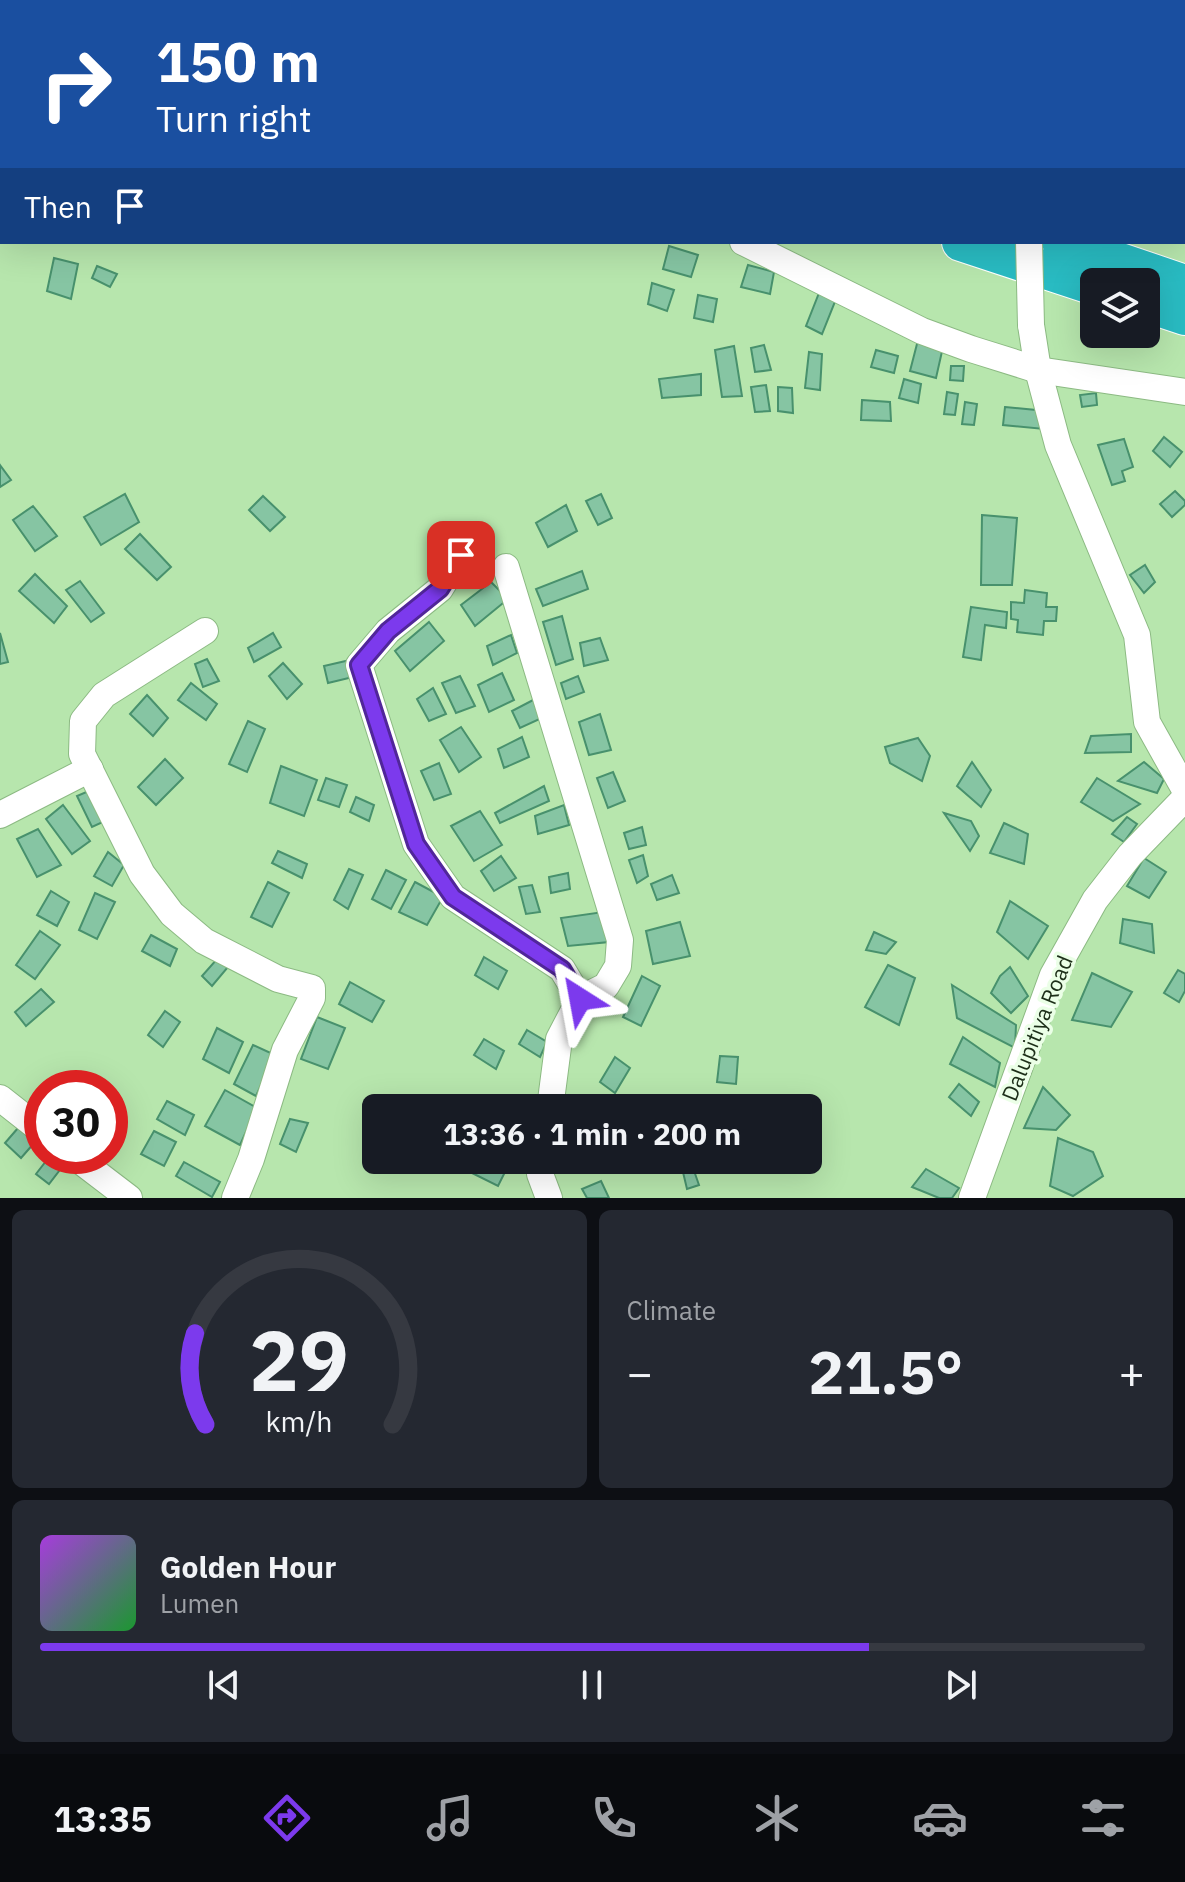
<!DOCTYPE html>
<html lang="en">
<head>
<meta charset="utf-8">
<style>
  body { margin:0; font-family:"IBM Plex Sans",sans-serif; background:#242831; color:#f1f3f6; height:100vh; display:flex; flex-direction:column; font-size:30px; white-space:nowrap }
  * { box-sizing:border-box; margin:0 }
  p { font-size:26px; color:#9ea1a6 }
  .icon { flex:none; width:44px; height:44px; fill:none; stroke:currentColor; stroke-width:2; stroke-linecap:round; stroke-linejoin:round }
  .map { position:relative; height:1198px; overflow:hidden }
  .panel { display:flex; flex-direction:column; gap:12px; padding:12px; background:#0d0f14; flex:1 }
  .panel>* { flex:none }
  .banner { position:absolute; left:0px; top:0px; width:1186px; height:244px; box-shadow:0 8px 32px #0002; background:#1a4fa0; color:#fff; overflow:hidden }
  .fabs { position:absolute; left:1080px; top:268px; display:grid; gap:16px }
  .fabs a { display:grid; place-items:center; width:80px; height:80px; border-radius:12px; background:#171b24; box-shadow:0 8px 32px #0002; font-size:40px }
  .speed { position:absolute; left:24px; top:1070px; display:flex; gap:16px; font-size:40px; font-weight:700; text-align:center }
  .speed>* { display:grid; place-content:center; width:104px; height:104px; border-radius:50%; background:#171b24; box-shadow:0 8px 32px #0002; line-height:1 }
  .speed .limit { border:12px solid #d22; background:#fff; color:#111 }
  .pin { position:absolute; display:grid; place-items:center; width:68px; height:68px; color:#fff; margin:-34px; border-radius:16px; box-shadow:0 4px 12px #0006 }
  .me { position:absolute; width:88px; margin:-44px; rotate:326deg; stroke-linejoin:round; filter:drop-shadow(0 0 6px #0008) }
  .turn { display:flex; align-items:center; gap:28px; height:168px; padding:0 24px; font-size:36px }
  .turn .icon { width:104px; height:104px; stroke-width:2.5 }
  .turn b { display:block; font-size:56px; line-height:68px }
  .then { display:flex; align-items:center; height:76px; padding:0 24px; background:#0003; gap:16px; font-size:30px }
  .big { font-size:60px; font-weight:700; line-height:1.1 }
  .panel .tile { flex:1; display:flex; flex-direction:column; justify-content:center; gap:12px; min-width:0; padding:0 28px; border-radius:12px; background:#242831 }
  .panel .dial { align-items:center; gap:0 }
  .dial svg { height:208px; overflow:visible; fill:none; stroke:#363941; stroke-width:7; stroke-linecap:round; text-anchor:middle }
  .dial text { fill:#f1f3f6; stroke:none }
  .song { display:flex; align-items:center; gap:24px }
  .cover { width:96px; height:96px; border-radius:12px; background:linear-gradient(135deg,hsl(280 70% 55%),hsl(130 70% 35%)) }
  .played { height:8px; border-radius:4px; background:linear-gradient(90deg,#7c3aed 75%,#363941 75%) }
  .keys { display:flex; justify-content:space-around; direction:ltr }
  .heat { display:flex; justify-content:space-between; align-items:center; font-size:44px; direction:ltr }
  .panel .tiles { flex:1; display:grid; gap:12px; grid-template-columns:1fr 1fr }
  .tile:last-child { grid-column:span 2 }
  .trip { position:absolute; left:362px; top:1094px; width:460px; height:80px; border-radius:12px; background:#171b24; box-shadow:0 8px 32px #0002; font-weight:700; line-height:80px; text-align:center }
  .dock { display:flex; height:128px; justify-content:space-around; align-items:center; background:#090b0e; color:#9ea1a6 }
  .dock .icon { width:56px; height:56px }
  .dock .selected { color:#7c3aed }
  .dock b { font-size:36px; color:#f1f3f6 }
  .map>svg:first-child { display:block }
</style>
</head>
<body>
<div class="map">
<svg width="1185" height="1198" viewBox="0 0 1185 1198">
  <rect width="100%" height="100%" fill="#b7e6ad"/>
  <!-- building -->
  <g fill="#86c5a3" stroke="#48916d" stroke-width="2">
    <polygon points="17,0 61,0 64,2 20,2"/>
    <polygon points="833,0 882,0 881,2 836,2"/>
    <polygon points="1101,0 1134,0 1136,1 1100,2"/>
    <polygon points="669,246 698,255 691,277 663,269"/>
    <polygon points="54,258 78,264 71,299 47,291"/>
    <polygon points="748,265 774,272 770,294 741,287"/>
    <polygon points="97,266 117,274 110,287 92,278"/>
    <polygon points="652,283 674,290 667,311 648,304"/>
    <polygon points="819,293 836,299 822,334 806,326"/>
    <polygon points="698,295 717,299 713,322 694,318"/>
    <polygon points="918,340 943,347 936,378 910,371"/>
    <polygon points="764,345 771,370 755,372 751,348"/>
    <polygon points="734,346 742,396 722,397 715,350"/>
    <polygon points="876,350 898,356 894,373 871,367"/>
    <polygon points="809,352 822,354 820,390 805,388"/>
    <polygon points="951,366 964,366 963,381 950,380"/>
    <polygon points="701,374 701,395 662,398 659,379"/>
    <polygon points="904,379 921,384 918,403 899,398"/>
    <polygon points="766,385 770,411 755,412 751,387"/>
    <polygon points="778,387 792,388 793,413 778,411"/>
    <polygon points="947,392 958,394 955,415 944,414"/>
    <polygon points="1096,393 1097,405 1082,407 1080,395"/>
    <polygon points="862,400 890,402 891,421 861,420"/>
    <polygon points="965,402 977,404 974,425 962,424"/>
    <polygon points="1005,407 1046,411 1044,429 1003,425"/>
    <polygon points="1164,437 1182,452 1170,467 1153,451"/>
    <polygon points="1124,439 1133,467 1122,471 1125,481 1112,485 1098,445"/>
    <polygon points="0,465 11,480 0,487"/>
    <polygon points="1175,491 1185,501 1185,505 1172,517 1160,504"/>
    <polygon points="125,494 139,522 101,545 84,517"/>
    <polygon points="601,494 612,518 598,525 586,501"/>
    <polygon points="263,496 285,517 270,531 249,510"/>
    <polygon points="566,505 577,531 548,547 536,523"/>
    <polygon points="33,506 57,536 35,551 13,520"/>
    <polygon points="982,515 1017,518 1012,585 981,585"/>
    <polygon points="140,534 171,567 157,580 125,549"/>
    <polygon points="1145,565 1155,582 1144,593 1130,575"/>
    <polygon points="582,571 588,589 543,606 536,589"/>
    <polygon points="35,574 67,606 54,623 19,591"/>
    <polygon points="80,581 104,613 91,622 66,590"/>
    <polygon points="491,582 508,599 475,626 461,605"/>
    <polygon points="1025,590 1047,593 1046,607 1057,607 1056,621 1044,621 1043,635 1017,632 1018,620 1011,619 1011,602 1024,603"/>
    <polygon points="971,607 1007,612 1006,628 985,625 981,660 963,657"/>
    <polygon points="562,616 573,659 556,665 543,622"/>
    <polygon points="429,622 444,641 410,671 395,651"/>
    <polygon points="0,633 8,662 0,664"/>
    <polygon points="273,633 281,647 254,662 248,648"/>
    <polygon points="511,635 517,653 493,665 487,646"/>
    <polygon points="600,638 608,660 584,666 580,643"/>
    <polygon points="207,659 219,681 203,687 195,664"/>
    <polygon points="350,660 353,677 328,683 324,666"/>
    <polygon points="283,663 302,684 287,699 269,676"/>
    <polygon points="502,673 514,700 489,712 478,685"/>
    <polygon points="460,676 475,706 456,713 442,683"/>
    <polygon points="578,676 584,692 566,699 561,683"/>
    <polygon points="191,683 217,704 206,720 178,700"/>
    <polygon points="433,688 446,714 429,721 417,699"/>
    <polygon points="147,695 168,718 153,736 130,714"/>
    <polygon points="537,698 544,717 520,728 512,711"/>
    <polygon points="600,714 611,750 589,755 579,722"/>
    <polygon points="248,721 265,729 247,772 229,764"/>
    <polygon points="461,727 481,757 459,772 440,740"/>
    <polygon points="1131,734 1131,752 1085,753 1091,736"/>
    <polygon points="522,737 529,757 504,768 498,749"/>
    <polygon points="918,738 930,756 922,781 890,763 885,747"/>
    <polygon points="165,759 183,778 156,805 138,787"/>
    <polygon points="972,762 991,790 981,807 957,786"/>
    <polygon points="1144,762 1164,779 1157,793 1118,781"/>
    <polygon points="439,763 451,794 434,800 421,771"/>
    <polygon points="281,766 317,780 304,816 270,803"/>
    <polygon points="613,772 625,801 608,808 597,778"/>
    <polygon points="326,778 347,785 339,807 318,800"/>
    <polygon points="1097,778 1140,804 1113,821 1081,802"/>
    <polygon points="544,786 549,801 500,823 495,813"/>
    <polygon points="91,790 105,821 92,827 77,796"/>
    <polygon points="356,797 374,805 369,821 350,812"/>
    <polygon points="63,805 90,841 72,854 46,819"/>
    <polygon points="564,805 569,825 538,834 535,816"/>
    <polygon points="480,811 502,845 474,861 451,826"/>
    <polygon points="944,813 971,821 979,836 970,851"/>
    <polygon points="1127,817 1137,824 1124,842 1112,834"/>
    <polygon points="1004,823 1028,834 1024,864 990,853"/>
    <polygon points="642,827 646,845 629,849 624,833"/>
    <polygon points="38,829 61,865 37,877 17,839"/>
    <polygon points="278,851 307,864 302,878 272,863"/>
    <polygon points="108,852 124,865 112,886 94,876"/>
    <polygon points="643,855 648,876 637,883 629,860"/>
    <polygon points="501,856 516,878 494,891 481,871"/>
    <polygon points="1144,858 1166,872 1149,898 1127,886"/>
    <polygon points="349,869 363,875 348,909 334,900"/>
    <polygon points="386,870 406,880 391,909 372,899"/>
    <polygon points="568,873 570,889 551,893 549,877"/>
    <polygon points="672,875 679,893 657,900 651,884"/>
    <polygon points="268,882 289,893 272,927 251,917"/>
    <polygon points="415,882 443,897 427,925 399,912"/>
    <polygon points="532,885 540,912 526,914 519,887"/>
    <polygon points="51,891 69,902 57,926 37,915"/>
    <polygon points="95,893 115,902 97,939 79,930"/>
    <polygon points="1010,901 1048,926 1028,959 997,932"/>
    <polygon points="603,912 609,942 568,946 561,918"/>
    <polygon points="1123,919 1152,924 1154,953 1120,943"/>
    <polygon points="680,922 690,956 653,964 646,931"/>
    <polygon points="40,931 60,945 35,979 16,965"/>
    <polygon points="874,932 896,942 886,954 866,950"/>
    <polygon points="151,935 177,949 170,966 142,951"/>
    <polygon points="484,957 507,971 498,989 475,975"/>
    <polygon points="217,959 228,967 212,986 202,976"/>
    <polygon points="888,965 915,978 899,1025 865,1007"/>
    <polygon points="1010,967 1028,996 1011,1013 991,993 1000,976"/>
    <polygon points="1178,970 1185,974 1185,991 1179,1002 1164,993"/>
    <polygon points="1092,973 1132,992 1111,1027 1072,1020"/>
    <polygon points="642,976 660,986 641,1026 623,1017"/>
    <polygon points="350,982 384,1001 372,1022 339,1004"/>
    <polygon points="952,985 1016,1025 1015,1048 957,1018"/>
    <polygon points="41,989 54,1002 26,1026 15,1012"/>
    <polygon points="165,1011 180,1022 163,1047 148,1035"/>
    <polygon points="317,1017 345,1028 328,1069 301,1059"/>
    <polygon points="217,1028 243,1042 229,1073 203,1059"/>
    <polygon points="527,1030 547,1042 540,1057 519,1044"/>
    <polygon points="963,1037 1000,1063 995,1087 950,1064"/>
    <polygon points="484,1039 504,1051 496,1069 474,1055"/>
    <polygon points="253,1045 275,1055 256,1096 234,1084"/>
    <polygon points="720,1056 738,1057 736,1084 717,1082"/>
    <polygon points="615,1057 630,1068 615,1093 600,1082"/>
    <polygon points="959,1084 979,1102 971,1116 949,1097"/>
    <polygon points="1043,1087 1070,1115 1056,1130 1024,1128"/>
    <polygon points="225,1090 257,1108 240,1145 205,1126"/>
    <polygon points="577,1098 588,1105 587,1108 571,1108"/>
    <polygon points="775,1098 788,1106 787,1108 770,1108"/>
    <polygon points="167,1101 194,1115 185,1135 157,1119"/>
    <polygon points="290,1119 308,1123 296,1152 280,1144"/>
    <polygon points="18,1128 35,1142 21,1158 5,1143"/>
    <polygon points="154,1131 176,1142 164,1166 141,1154"/>
    <polygon points="1058,1138 1093,1152 1103,1176 1073,1196 1050,1186"/>
    <polygon points="50,1156 66,1156 69,1158 49,1184 36,1174"/>
    <polygon points="479,1160 511,1160 498,1186 472,1173"/>
    <polygon points="184,1162 220,1182 212,1197 176,1176"/>
    <polygon points="692,1165 699,1185 687,1189 682,1168"/>
    <polygon points="926,1169 959,1188 952,1198 939,1198 912,1187"/>
    <polygon points="601,1181 609,1198 587,1198 582,1189"/>
  </g>
  <g fill="none" stroke-linecap="round" stroke-linejoin="round">
    <defs>
      <g id="minor">
        <polyline points="86,2 87,0"/>
        <polyline points="1068,2 1068,0"/>
        <polyline points="0,118 2,115"/>
        <polyline points="1184,222 1185,222"/>
        <polyline points="743,242 922,331 971,349 1038,370 1185,392"/>
        <polyline points="1031,325 1038,370 1058,445 1137,635 1147,722 1185,790"/>
        <polyline points="461,555 440,589 388,631 359,665 416,844 453,897 562,969 580,999"/>
        <polyline points="506,567 620,940 618,966 606,986 580,999 559,1039 550,1108"/>
        <polyline points="205,631 104,695 83,721 82,754 142,874 172,914 204,941 278,979 312,988 312,998 285,1050 251,1159 235,1198"/>
        <polyline points="0,815 90,769"/>
        <polyline points="0,1098 42,1131"/>
        <polyline points="74,1156 129,1198"/>
        <polyline points="542,1160 540,1174 549,1198"/>
        <polyline points="972,1198 1053,975 1095,900 1130,855 1185,798"/>
      </g>
      <g id="highway">
        <polyline points="283,0 288,2"/>
        <polyline points="382,0 387,2"/>
        <polyline points="961,242 1094,286"/>
        <polyline points="1061,242 1185,284"/>
        <polyline points="1146,303 1185,316"/>
      </g>
    </defs>
    <!-- minor casing -->
    <use href="#minor" stroke="#8cba83" stroke-width="28"/>
    <!-- highway casing -->
    <use href="#highway" stroke="#fff" stroke-width="40"/>
    <!-- minor -->
    <use href="#minor" stroke="#fff" stroke-width="26"/>
    <!-- highway -->
    <use href="#highway" stroke="#29bbc2" stroke-width="38"/>
    <defs>
      <polyline id="minor-bridge" points="1029,242 1031,325"/>
    </defs>
    <!-- minor-bridge casing -->
    <use href="#minor-bridge" stroke="#8cba83" stroke-width="28" stroke-linecap="butt"/>
    <!-- minor-bridge -->
    <use href="#minor-bridge" stroke="#fff" stroke-width="26"/>
  </g>
  <g fill="none" stroke-linecap="round" stroke-linejoin="round">
    <defs>
      <polyline id="route" points="461,555 440,589 388,631 359,665 416,844 453,897 562,969 580,999"/>
    </defs>
    <!-- route casing -->
    <use href="#route" stroke="#51269a" stroke-width="20"/>
    <!-- route -->
    <use href="#route" stroke="#7c3aed" stroke-width="14"/>
  </g>
  <g text-anchor="middle" stroke-width="7" stroke-linejoin="round" paint-order="stroke">
    <!-- street labels -->
    <g font-size="22" fill="#1c2e18" stroke="#ebffe7">
      <text transform="translate(1037 1028) rotate(-68)" y="8">Dalupitiya Road</text>
    </g>
  </g>
</svg>
<div class="fabs">
<a><svg class="icon" aria-label="layers" viewBox="0 0 24 24"><path d="M12 4l9 5-9 5-9-5zM3 14l9 5 9-5"/></svg></a>
</div>
<div class="speed"><div class="limit">30</div></div>
<div class="pin" style="left:461px;top:555px;background:#d93025"><svg class="icon" aria-label="arrive" viewBox="0 0 24 24"><path d="M6 21V4h12l-3 4 3 4H6"/></svg></div>
<svg class="me" style="left:580px;top:999px" viewBox="-20 -20 40 40"><path d="M0-17L14 15 0 8-14 15z" fill="#7c3aed" stroke="#fff" stroke-width="4"/></svg>
<div class="trip">13:36 · 1 min · 200 m</div>
<div class="banner">
<div class="turn"><svg class="icon" aria-label="right" viewBox="0 0 24 24"><path d="M7 20v-9h11M14 6l5 5-5 5"/></svg><div><b>150 m</b>Turn right</div></div>
<div class="then">Then<svg class="icon" aria-label="arrive" viewBox="0 0 24 24"><path d="M6 21V4h12l-3 4 3 4H6"/></svg></div>
</div>
</div>
<section class="panel">
<div class="tiles">
<div class="tile dial"><svg viewBox="0 0 100 80">
<path d="M14 69A42 42 0 1 1 86 69"/>
<path d="M14 69A42 42 0 0 1 10 34" stroke="#7c3aed"/>
<text x="50" y="56" font-size="32" font-weight="700">29</text>
<text x="50" y="72" font-size="11">km/h</text>
</svg></div>
<div class="tile"><p>Climate</p>
<div class="heat"><a>−</a><b class="big">21.5°</b><a>+</a></div>
</div>
<div class="tile">
<div class="song"><i class="cover"></i><div><b>Golden Hour</b><p>Lumen</p></div></div>
<div class="played"></div>
<div class="keys"><svg class="icon" aria-label="previous" viewBox="0 0 24 24"><path d="M18 5L8 12l10 7zM5 5v14"/></svg><svg class="icon" aria-label="pause" viewBox="0 0 24 24"><path d="M8 5v14M16 5v14"/></svg><svg class="icon" aria-label="next" viewBox="0 0 24 24"><path d="M6 5l10 7-10 7zM19 5v14"/></svg></div>
</div>
</div>
</section>
<nav class="dock">
<b>13:35</b>
<svg class="icon selected" aria-label="directions" viewBox="0 0 24 24"><path d="M12 3l9 9-9 9-9-9zM9 14v-3h6M13 9l2 2-2 2"/></svg>
<svg class="icon" aria-label="music" viewBox="0 0 24 24"><path d="M9 18V5l10-2v13"/><circle cx="6" cy="18" r="3"/><circle cx="16" cy="16" r="3"/></svg>
<svg class="icon" aria-label="phone" viewBox="0 0 24 24"><path d="M5 4h4l2 5-3 2q2 4 5 5l2-3 5 2v4C11 20 4 13 5 4z"/></svg>
<svg class="icon" aria-label="climate" viewBox="0 0 24 24"><path d="M12 3v18M4 7l16 10M4 17L20 7"/></svg>
<svg class="icon" aria-label="car" viewBox="0 0 24 24"><path d="M5 17H2v-5l4-1 3-4h7l3 4 3 1v5h-3M9 17h6M6 11h13"/><circle cx="7" cy="17" r="2"/><circle cx="17" cy="17" r="2"/></svg>
<svg class="icon" aria-label="filters" viewBox="0 0 24 24"><path d="M4 7h16M4 17h16"/><circle cx="9" cy="7" r="2"/><circle cx="15" cy="17" r="2"/></svg>
</nav>
</body>
</html>
